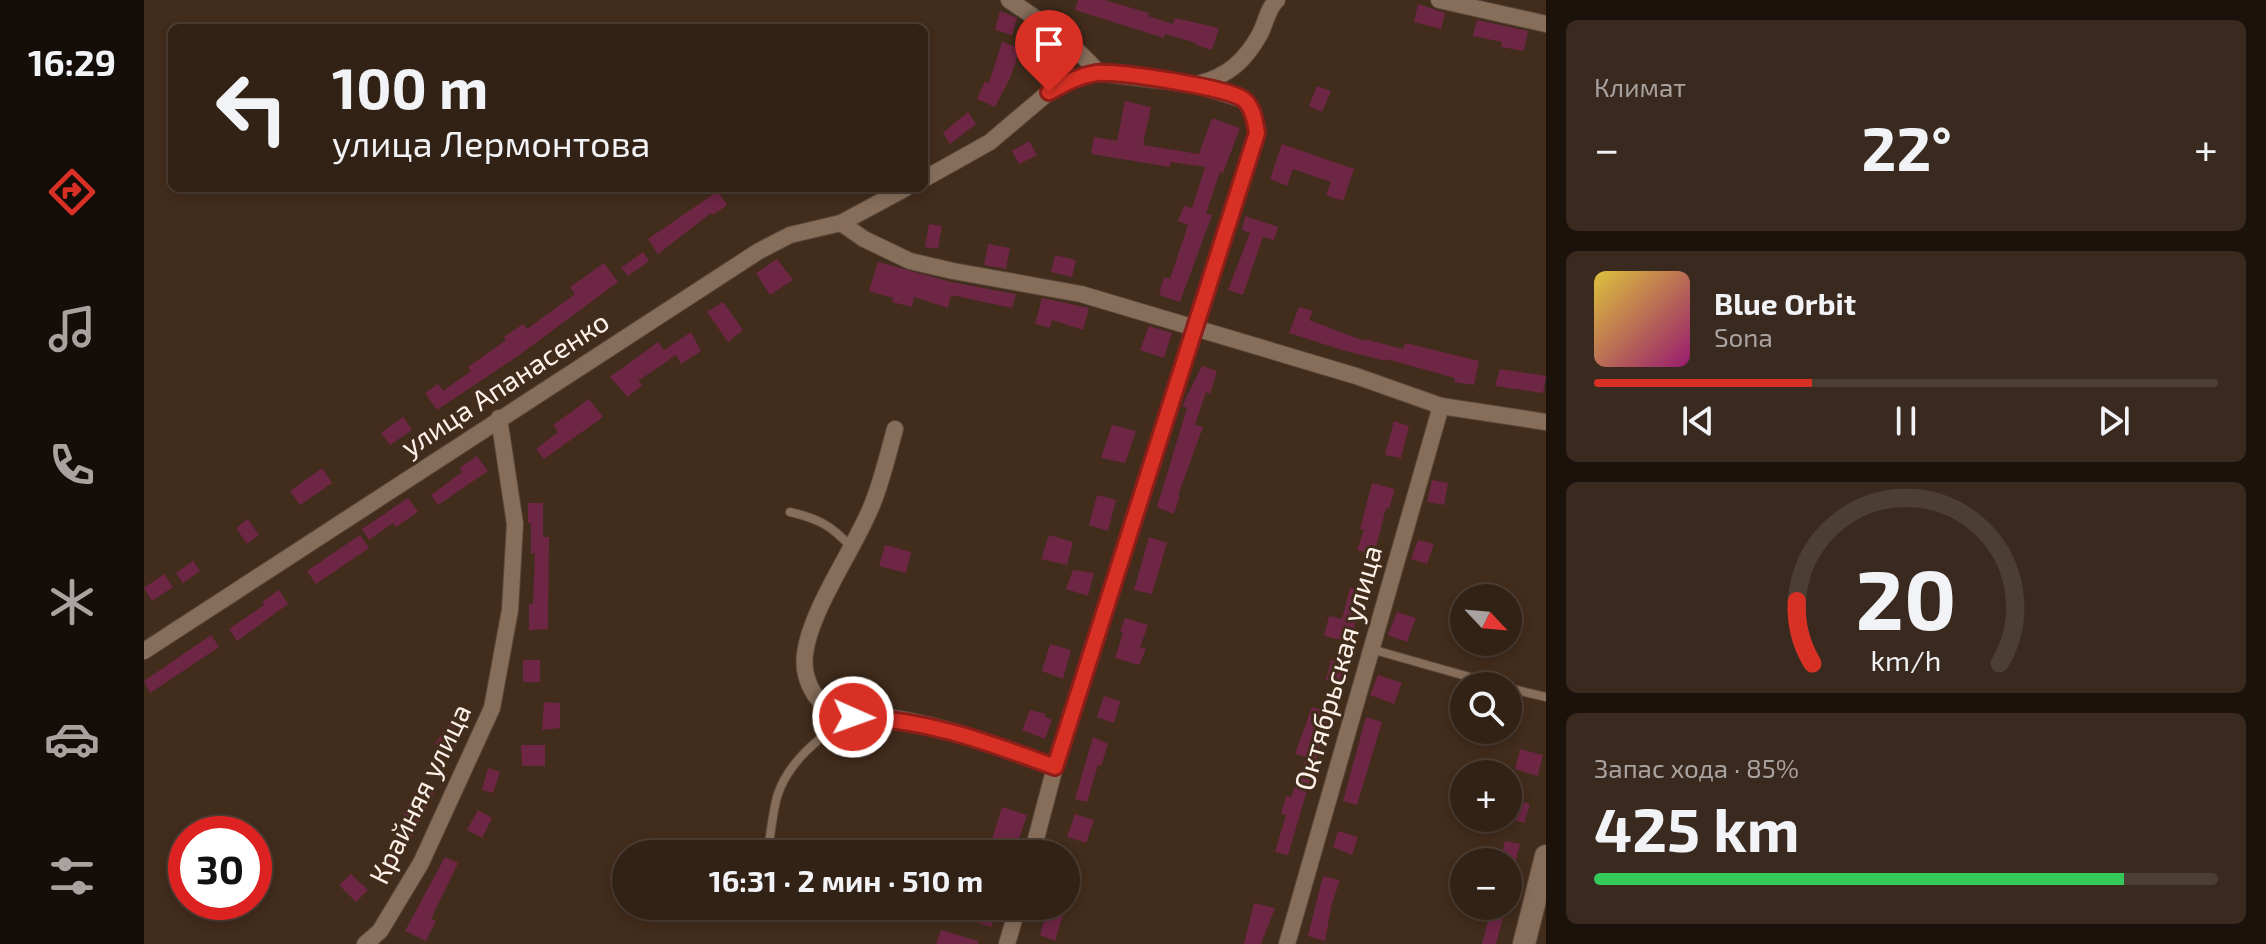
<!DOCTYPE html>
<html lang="ru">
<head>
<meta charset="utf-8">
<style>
  body { margin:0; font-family:"Exo 2",sans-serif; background:#3a291e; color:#f1f3f6; height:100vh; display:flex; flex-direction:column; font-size:30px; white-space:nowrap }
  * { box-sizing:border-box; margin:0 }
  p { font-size:26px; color:#a8a3a0 }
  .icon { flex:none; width:44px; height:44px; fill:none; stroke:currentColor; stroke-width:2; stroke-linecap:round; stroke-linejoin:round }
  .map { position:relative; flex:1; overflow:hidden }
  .details { display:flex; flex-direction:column; gap:20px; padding:20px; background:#1c120c; width:720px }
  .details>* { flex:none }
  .hud { position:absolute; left:24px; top:24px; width:760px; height:168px; border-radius:12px; box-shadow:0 4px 12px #0003,0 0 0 2px #4d3e34; background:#322115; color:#f1f3f6; overflow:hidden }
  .needle { width:52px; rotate:116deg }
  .tools { position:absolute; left:1306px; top:584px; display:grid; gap:16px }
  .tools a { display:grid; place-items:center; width:72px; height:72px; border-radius:50%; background:#322115; box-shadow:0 4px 12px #0003,0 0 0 2px #4d3e34; font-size:40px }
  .speed { position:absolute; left:24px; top:816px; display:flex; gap:16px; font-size:40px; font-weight:700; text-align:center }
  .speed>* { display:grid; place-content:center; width:104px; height:104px; border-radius:50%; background:#322115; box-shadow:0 4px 12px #0003,0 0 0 2px #4d3e34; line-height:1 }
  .speed .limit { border:12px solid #d22; background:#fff; color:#111 }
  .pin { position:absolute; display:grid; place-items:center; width:68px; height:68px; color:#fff; margin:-82px -34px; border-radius:50% 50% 50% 0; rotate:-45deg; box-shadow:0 0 8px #0007 }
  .pin .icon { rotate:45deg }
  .me { position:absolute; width:88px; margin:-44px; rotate:92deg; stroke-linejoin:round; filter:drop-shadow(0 0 6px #0008) }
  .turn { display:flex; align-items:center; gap:28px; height:168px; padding:0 32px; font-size:36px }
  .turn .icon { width:104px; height:104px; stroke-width:2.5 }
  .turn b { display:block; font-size:56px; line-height:68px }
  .big { font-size:60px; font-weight:700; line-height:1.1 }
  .details .tile { flex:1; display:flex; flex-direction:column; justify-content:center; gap:12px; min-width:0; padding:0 28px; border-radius:12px; background:#3a291e }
  .details .dial { align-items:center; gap:0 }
  .dial svg { height:208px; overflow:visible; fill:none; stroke:#4d3e34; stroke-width:7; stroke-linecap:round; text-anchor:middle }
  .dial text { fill:#f1f3f6; stroke:none }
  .song { display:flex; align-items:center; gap:24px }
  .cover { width:96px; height:96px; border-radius:12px; background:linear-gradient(135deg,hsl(50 70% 55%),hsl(320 70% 35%)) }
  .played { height:8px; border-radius:4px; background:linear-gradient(90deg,#d93025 35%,#4d3e34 35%) }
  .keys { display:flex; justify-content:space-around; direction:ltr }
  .heat { display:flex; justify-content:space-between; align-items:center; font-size:44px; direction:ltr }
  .charge { height:12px; border-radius:6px; background:linear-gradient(90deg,#34c759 85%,#4d3e34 0) }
  .trip { position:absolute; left:468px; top:840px; width:468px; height:80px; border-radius:40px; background:#322115; box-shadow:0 4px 12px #0003,0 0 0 2px #4d3e34; font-weight:700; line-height:80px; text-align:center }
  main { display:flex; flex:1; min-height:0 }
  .dock { display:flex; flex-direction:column; width:144px; justify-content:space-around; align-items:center; background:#140d08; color:#a8a3a0 }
  .dock .icon { width:56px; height:56px }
  .dock .selected { color:#d93025 }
  .dock b { font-size:36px; color:#f1f3f6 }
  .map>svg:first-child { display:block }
</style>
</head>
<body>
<main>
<nav class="dock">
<b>16:29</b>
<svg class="icon selected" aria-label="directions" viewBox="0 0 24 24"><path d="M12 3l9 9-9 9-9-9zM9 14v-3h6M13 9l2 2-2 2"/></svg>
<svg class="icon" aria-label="music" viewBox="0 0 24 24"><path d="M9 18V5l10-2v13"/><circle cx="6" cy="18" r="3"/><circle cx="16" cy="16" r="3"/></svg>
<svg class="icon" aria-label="phone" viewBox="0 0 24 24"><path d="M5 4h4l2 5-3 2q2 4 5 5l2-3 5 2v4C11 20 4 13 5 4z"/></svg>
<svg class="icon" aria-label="climate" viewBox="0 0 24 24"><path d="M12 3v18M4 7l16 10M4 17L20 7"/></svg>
<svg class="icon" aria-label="car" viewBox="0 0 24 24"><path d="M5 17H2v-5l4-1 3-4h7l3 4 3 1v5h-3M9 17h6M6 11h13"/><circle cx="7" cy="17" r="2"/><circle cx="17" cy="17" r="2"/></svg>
<svg class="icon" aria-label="filters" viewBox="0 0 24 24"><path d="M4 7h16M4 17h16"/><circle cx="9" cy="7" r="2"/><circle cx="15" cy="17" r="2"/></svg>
</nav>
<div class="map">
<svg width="1402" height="944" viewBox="0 0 1402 944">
  <rect width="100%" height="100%" fill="#422c1c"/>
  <!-- building -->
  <g fill="#6e2645">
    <polygon points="934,0 960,0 1005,13 1004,16 1029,24 1031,18 1075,28 1068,50 1052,45 1052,43 1021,34 1020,38 931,10"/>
    <polygon points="1274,4 1301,13 1297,29 1270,22"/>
    <polygon points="856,11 873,18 868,35 851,30"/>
    <polygon points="1333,20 1384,31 1380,51 1357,47 1358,42 1329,36"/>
    <polygon points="858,42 876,48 867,76 851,107 833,99 841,81 845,83"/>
    <polygon points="1173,86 1187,91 1178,112 1165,106"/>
    <polygon points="981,101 1007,107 999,145 1055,154 1068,118 1096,128 1079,173 1076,172 1062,213 1068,215 1036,302 1015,295 1020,277 1026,279 1044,225 1034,221 1040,206 1048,208 1061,167 1027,162 1026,167 947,154 950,137 973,141"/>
    <polygon points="824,112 832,124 806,144 799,133"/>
    <polygon points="885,141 893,155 875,164 868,151"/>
    <polygon points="1138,144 1210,169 1199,201 1182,195 1187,182 1149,169 1143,186 1126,179"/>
    <polygon points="574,191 583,205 569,215 567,213 514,254 504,239"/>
    <polygon points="1101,216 1134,227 1130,240 1119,237 1099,295 1084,290 1106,233 1098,230"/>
    <polygon points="785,224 798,226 794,249 781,247"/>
    <polygon points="844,244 866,248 862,269 840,265"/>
    <polygon points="499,252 505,261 484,276 477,268"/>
    <polygon points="911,255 932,260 928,277 907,272"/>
    <polygon points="633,259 649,280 626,295 612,273"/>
    <polygon points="734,262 807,282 872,294 868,308 807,295 804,308 770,297 768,307 748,302 749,298 725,291"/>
    <polygon points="460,263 474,282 374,356 293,410 281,393 294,384 299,391 327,371 324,367 362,340 360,337 379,324 383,329 431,294 426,287"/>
    <polygon points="898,298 945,308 939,330 908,320 906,328 891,324"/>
    <polygon points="579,302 599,330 584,342 563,312"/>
    <polygon points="1155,307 1169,311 1165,320 1220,341 1220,339 1259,349 1261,343 1335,361 1330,385 1310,382 1311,378 1243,359 1242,361 1198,350 1145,333"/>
    <polygon points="1005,326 1028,333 1020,358 996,350"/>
    <polygon points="547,332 557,351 537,364 532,355 494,381 498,385 484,397 466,377 514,342 520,350"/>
    <polygon points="1058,366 1073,371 1066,394 1062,392 1051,425 1059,427 1034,495 1036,495 1030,514 1013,507 1043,408 1038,406"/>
    <polygon points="1356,369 1402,376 1399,393 1351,386"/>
    <polygon points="445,399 459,417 400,459 392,449 414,432 409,425"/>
    <polygon points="259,417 268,430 246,445 237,433"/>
    <polygon points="1250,421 1265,426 1257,458 1241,455"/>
    <polygon points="968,425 992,431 981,463 957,458"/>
    <polygon points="333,456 344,471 294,505 287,495 318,472 315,468"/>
    <polygon points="178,468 188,483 156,505 146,491"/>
    <polygon points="1288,480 1304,483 1300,505 1283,502"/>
    <polygon points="1228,483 1251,489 1245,509 1242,508 1230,555 1213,550 1220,530 1216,529"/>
    <polygon points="953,495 972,500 964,531 945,525"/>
    <polygon points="264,498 274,512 252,527 249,523 225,540 218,529"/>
    <polygon points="384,503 399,503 399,537 405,537 404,629 385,630 385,604 389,604 391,553 387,554 387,523 384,523"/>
    <polygon points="104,519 115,535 103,544 92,528"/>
    <polygon points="216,535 225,548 172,584 163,571"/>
    <polygon points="905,535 929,542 923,565 897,559"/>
    <polygon points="1005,537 1023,543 1008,594 990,590"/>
    <polygon points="1274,540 1290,544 1283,564 1267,559"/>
    <polygon points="741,545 767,552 762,573 735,566"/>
    <polygon points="49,561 56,571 39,583 32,573"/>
    <polygon points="929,570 950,573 944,596 922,589"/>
    <polygon points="20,574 29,587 8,601 0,588"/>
    <polygon points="1206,588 1220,591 1206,642 1180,636 1185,616 1198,619"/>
    <polygon points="135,590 144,604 93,641 85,629 120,605 118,602"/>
    <polygon points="1253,612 1272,618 1263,642 1244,635"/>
    <polygon points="981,618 1004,625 996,647 1002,649 995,665 971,658 979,633 976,632"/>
    <polygon points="67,635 75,647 6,693 0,681"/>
    <polygon points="906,644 927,650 919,679 898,671"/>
    <rect x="379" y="660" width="17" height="22"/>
    <polygon points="1187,660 1203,664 1196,683 1182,680"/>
    <polygon points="1234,675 1258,683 1250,704 1226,695"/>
    <polygon points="960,696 976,701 970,723 953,717"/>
    <polygon points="400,702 416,703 416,728 398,730"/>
    <polygon points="1168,707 1186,712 1144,855 1131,852 1142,815 1137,814 1142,796 1147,797 1162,757 1151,754"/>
    <polygon points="886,710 902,714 901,717 908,720 901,739 878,730"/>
    <polygon points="1222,717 1238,722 1213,805 1199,801"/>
    <polygon points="304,724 319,735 306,756 291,744"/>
    <polygon points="949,737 964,744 957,766 954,765 943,802 931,799"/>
    <polygon points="377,745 401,745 401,766 378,766"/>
    <polygon points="1376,749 1399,755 1394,776 1371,769"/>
    <polygon points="344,768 356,772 349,793 338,790"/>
    <polygon points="276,781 292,789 252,868 238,860 254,833 251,831"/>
    <polygon points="1366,799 1386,804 1380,823 1364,818"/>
    <polygon points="858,807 883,815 870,854 845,849"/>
    <polygon points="334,810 348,818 338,838 323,830"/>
    <polygon points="931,814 950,820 942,843 923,837"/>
    <polygon points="1194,831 1214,837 1208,855 1189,847"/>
    <polygon points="1361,841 1376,844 1371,863 1356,859"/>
    <polygon points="301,857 314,863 287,919 292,921 282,941 261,931"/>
    <polygon points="207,874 224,890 212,902 195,885"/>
    <polygon points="1179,876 1196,880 1188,903 1181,941 1164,936"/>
    <polygon points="1110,903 1131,908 1117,944 1100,944"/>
    <polygon points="839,906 856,906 847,927 832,922"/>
    <polygon points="1348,906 1362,906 1352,944 1338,944"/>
    <polygon points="904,907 920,912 911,941 896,935"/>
    <polygon points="797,930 834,941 834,944 792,944"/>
  </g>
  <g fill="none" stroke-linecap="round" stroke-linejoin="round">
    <defs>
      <g id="service">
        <path d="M646,512C675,519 687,525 708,548"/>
        <polyline points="1227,649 1357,686"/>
        <polyline points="1364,688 1402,697"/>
        <path d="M623,854C627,835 628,815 633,797C643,763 676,735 706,719"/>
      </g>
      <g id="minor">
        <path d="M865,0C898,22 928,42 955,73"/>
        <polyline points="1295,0 1402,24"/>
        <path d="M1054,84C1084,76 1101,61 1116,34C1122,22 1124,8 1133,0"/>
        <polyline points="780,179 846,142 905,92 928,78 955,73 1053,85 1100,100 1108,110 1113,133 911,767 888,854"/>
        <polyline points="697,223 720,239 766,261 809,271 937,294 1212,376 1297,406 1402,422"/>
        <path d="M751,429C744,454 738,481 728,505C711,548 666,610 661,654C658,676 669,701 689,711C709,722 733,716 755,719C809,728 860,748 911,767"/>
        <polyline points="0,651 615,251 646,235 697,223 762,188"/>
        <polyline points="221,944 236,931 277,863 348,708 366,610 371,524 355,418"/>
        <polyline points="863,944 874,906"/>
        <polyline points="1143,944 1297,406"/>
      </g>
      <polyline id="tertiary" points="1380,944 1402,856"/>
    </defs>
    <!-- service casing -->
    <use href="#service" stroke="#5b493b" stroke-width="10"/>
    <!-- minor casing -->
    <use href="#minor" stroke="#5b493b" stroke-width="18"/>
    <!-- tertiary casing -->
    <use href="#tertiary" stroke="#5b493b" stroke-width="24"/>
    <!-- service -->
    <use href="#service" stroke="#876e5b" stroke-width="8"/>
    <!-- minor -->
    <use href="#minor" stroke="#876e5b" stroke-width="16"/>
    <!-- tertiary -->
    <use href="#tertiary" stroke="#876e5b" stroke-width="22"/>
  </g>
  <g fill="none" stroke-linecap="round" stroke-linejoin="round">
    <defs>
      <path id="route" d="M709,717C786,720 840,741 911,767L1113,133C1111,122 1109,106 1099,99C1081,87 974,71 952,73C934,76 921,83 905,92"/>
    </defs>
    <!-- route casing -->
    <use href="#route" stroke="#8d1f18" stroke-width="20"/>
    <!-- route -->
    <use href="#route" stroke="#d93025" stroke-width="14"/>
  </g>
  <g text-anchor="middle" stroke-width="6" stroke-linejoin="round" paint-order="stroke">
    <!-- street labels -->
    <g font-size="28" fill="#fef2ea" stroke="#422c1c">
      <text transform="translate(361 384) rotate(-33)" y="10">улица Апанасенко</text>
      <text transform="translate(1194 668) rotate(-74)" y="10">Октябрьская улица</text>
      <text transform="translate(276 794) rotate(-64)" y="10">Крайняя улица</text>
    </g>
  </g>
</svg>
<div class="tools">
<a><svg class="needle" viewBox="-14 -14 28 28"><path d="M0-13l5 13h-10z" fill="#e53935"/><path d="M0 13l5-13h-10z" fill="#a8a3a0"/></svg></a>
<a><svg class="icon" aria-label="search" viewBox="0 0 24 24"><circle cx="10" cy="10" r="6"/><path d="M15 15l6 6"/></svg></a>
<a>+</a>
<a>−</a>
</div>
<div class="speed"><div class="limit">30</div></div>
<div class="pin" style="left:905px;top:92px;background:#d93025"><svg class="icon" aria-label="arrive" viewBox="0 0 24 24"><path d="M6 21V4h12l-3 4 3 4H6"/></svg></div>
<svg class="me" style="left:709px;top:717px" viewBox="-20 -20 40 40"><circle r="17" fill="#d93025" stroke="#fff" stroke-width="3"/><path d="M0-11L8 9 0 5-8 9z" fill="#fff"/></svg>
<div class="trip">16:31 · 2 мин · 510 m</div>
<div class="hud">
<div class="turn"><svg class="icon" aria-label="left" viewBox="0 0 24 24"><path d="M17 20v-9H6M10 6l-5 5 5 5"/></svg><div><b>100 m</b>улица Лермонтова</div></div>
</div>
</div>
<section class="details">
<div class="tile"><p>Климат</p>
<div class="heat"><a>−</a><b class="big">22°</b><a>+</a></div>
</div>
<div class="tile">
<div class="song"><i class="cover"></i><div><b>Blue Orbit</b><p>Sona</p></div></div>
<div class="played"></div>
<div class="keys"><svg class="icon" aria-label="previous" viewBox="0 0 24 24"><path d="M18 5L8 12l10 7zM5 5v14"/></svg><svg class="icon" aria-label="pause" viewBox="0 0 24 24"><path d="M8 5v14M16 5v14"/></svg><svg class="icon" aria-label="next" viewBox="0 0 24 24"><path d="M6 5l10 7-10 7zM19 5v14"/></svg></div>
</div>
<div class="tile dial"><svg viewBox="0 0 100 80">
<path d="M14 69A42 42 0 1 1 86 69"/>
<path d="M14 69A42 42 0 0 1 8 45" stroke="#d93025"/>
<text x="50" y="56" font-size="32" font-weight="700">20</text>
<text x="50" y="72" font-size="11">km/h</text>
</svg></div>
<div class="tile"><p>Запас хода · 85%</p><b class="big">425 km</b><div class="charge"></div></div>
</section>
</main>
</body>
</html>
